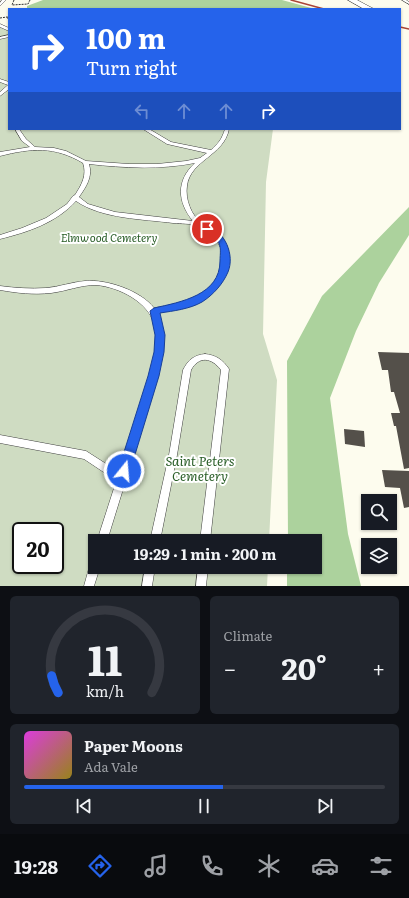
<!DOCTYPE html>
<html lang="en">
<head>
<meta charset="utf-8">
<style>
  body { margin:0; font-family:Literata,serif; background:#20242c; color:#f1f3f6; height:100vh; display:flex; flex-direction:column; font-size:15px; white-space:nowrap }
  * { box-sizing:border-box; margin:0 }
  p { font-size:13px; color:#9ea1a6 }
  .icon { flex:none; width:22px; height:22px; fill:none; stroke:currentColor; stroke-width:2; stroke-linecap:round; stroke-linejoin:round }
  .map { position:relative; height:586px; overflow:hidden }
  .sheet { display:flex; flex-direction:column; gap:10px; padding:10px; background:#0d0f14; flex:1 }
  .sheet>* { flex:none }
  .guide { position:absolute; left:8px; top:8px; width:393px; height:122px; border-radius:0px; box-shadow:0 1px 3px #0004; background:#2563eb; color:#fff; overflow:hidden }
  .tools { position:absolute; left:361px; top:494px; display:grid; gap:8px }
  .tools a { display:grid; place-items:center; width:36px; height:36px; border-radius:0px; background:#171b24; box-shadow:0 1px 3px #0004; font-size:20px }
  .speed { position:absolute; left:12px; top:522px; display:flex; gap:8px; font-size:20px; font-weight:700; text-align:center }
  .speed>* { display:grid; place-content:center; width:52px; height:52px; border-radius:50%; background:#171b24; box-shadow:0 1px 3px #0004; line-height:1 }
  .speed .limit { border:2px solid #111; border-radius:6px; background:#fff; color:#111 }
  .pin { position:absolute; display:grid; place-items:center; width:34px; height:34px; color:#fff; margin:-17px; border:2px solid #fff; border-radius:50%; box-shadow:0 1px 4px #0007 }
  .me { position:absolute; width:44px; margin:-22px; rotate:17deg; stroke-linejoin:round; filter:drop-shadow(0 0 3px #0008) }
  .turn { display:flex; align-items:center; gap:14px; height:84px; padding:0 12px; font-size:18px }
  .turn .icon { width:52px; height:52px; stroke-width:2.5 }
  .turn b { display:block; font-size:28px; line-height:34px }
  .lanes { display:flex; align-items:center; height:38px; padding:0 12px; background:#0003; justify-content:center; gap:20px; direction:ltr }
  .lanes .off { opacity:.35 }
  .big { font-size:30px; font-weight:700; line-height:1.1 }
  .sheet .tile { flex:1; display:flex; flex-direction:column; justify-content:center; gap:6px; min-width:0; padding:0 14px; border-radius:6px; background:#20242c }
  .sheet .dial { align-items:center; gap:0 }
  .dial svg { height:104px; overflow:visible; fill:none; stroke:#363941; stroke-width:7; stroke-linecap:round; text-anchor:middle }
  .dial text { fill:#f1f3f6; stroke:none }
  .song { display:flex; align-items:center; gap:12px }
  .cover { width:48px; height:48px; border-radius:6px; background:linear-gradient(135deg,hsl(300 70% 55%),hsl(50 70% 35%)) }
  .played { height:4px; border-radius:2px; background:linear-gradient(90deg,#2563eb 55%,#363941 55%) }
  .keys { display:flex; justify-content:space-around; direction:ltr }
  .heat { display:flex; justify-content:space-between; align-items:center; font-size:22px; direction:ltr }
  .sheet .tiles { flex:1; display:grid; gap:10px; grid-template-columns:1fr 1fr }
  .tile:last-child { grid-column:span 2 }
  .trip { position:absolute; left:88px; top:534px; width:234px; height:40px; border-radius:0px; background:#171b24; box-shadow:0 1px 3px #0004; font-weight:700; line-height:40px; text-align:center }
  .tab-bar { display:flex; height:64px; justify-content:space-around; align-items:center; background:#090b0e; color:#9ea1a6 }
  .tab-bar .icon { width:28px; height:28px }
  .tab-bar .selected { color:#2563eb }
  .tab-bar b { font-size:18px; color:#f1f3f6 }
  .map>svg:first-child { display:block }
</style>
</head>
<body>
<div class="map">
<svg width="409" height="586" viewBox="0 0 409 586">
  <rect width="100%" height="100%" fill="#fdfcee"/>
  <!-- forest -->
  <g fill="#acd29d">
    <polygon points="43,0 282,0 315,9 27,9 27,6"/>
    <polygon points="409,207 409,235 379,283 356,331 330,398 348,534 361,586 287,586 287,567 315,567 315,541 288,541 287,361 322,296"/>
  </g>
  <!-- cemetery -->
  <path fill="#cfdcc2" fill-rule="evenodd" d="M0,25L9,30V129H273L266,182L263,334L277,380L269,541H95V567H268L267,586H0ZM21,531H55V565H21Z"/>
  <!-- building -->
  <g fill="#54504a">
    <polygon points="378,352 409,353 409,468 404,469 396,426 394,426 391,413 400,413 394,392 391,392 388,370 382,370"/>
    <polygon points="344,429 364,431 365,447 345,444"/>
    <polygon points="382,470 409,471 409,507 404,508 400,488 385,487"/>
  </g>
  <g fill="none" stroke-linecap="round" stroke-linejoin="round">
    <defs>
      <g id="lane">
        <polygon points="2,0 6,0 0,6 0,3"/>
        <polygon points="402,0 406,0 409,2 409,4"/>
        <polygon points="0,24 9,28 9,31 0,27"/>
        <polygon points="9,35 9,37 0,39 0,37"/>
        <polygon points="0,79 9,82 9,89 0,96 0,92 8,85 0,82"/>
        <path d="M15,129H19L26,139L35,147L54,148L66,151L86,161L129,164H157L186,161L200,158L207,153L167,144L143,129H149L171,142L211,150C218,144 222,139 225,129H229C224,156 190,160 187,186C185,199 191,215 202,224C210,229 218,232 224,240C229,247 230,258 228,266C220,301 187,307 157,313L162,327L163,338L158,376L107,541H97L115,485L105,473L84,459L0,443V435L86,451L111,467L118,475C125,454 132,433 139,412C146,387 160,351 155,326C149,302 119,287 96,285C80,285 67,291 51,293C34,295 17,293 0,290V286C15,288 31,289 46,288C59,287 72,282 85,281C107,279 141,291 154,308C177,304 205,300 218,278C230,256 219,235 197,226C191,223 181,224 173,223C143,219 102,219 76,201C56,223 28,232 0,239V235L22,228L46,218L67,204L73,196L75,195C82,184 87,175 83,163C54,146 32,148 0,156V152L30,147L22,141ZM195,163C176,180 177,202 193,221L115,212L88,204L79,197C86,187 93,177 89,164C124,168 160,170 195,163Z"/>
        <path d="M205,354C216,355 223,360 229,369L210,541H200L221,370C211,357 199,356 191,370L177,455L160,541H150L169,455L183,370C188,360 194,355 205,354Z"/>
        <polygon points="95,560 95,567 100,567 94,586 84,586 91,561"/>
        <polygon points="145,567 155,567 152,586 142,586"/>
        <polygon points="198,567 208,567 206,586 196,586"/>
      </g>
      <polygon id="street" points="348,0 357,0 374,9 364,9"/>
    </defs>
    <!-- lane casing -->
    <use href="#lane" stroke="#404040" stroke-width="1"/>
    <!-- street casing -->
    <use href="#street" stroke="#404040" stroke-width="1"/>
    <!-- path -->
    <g stroke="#2f2f2f" stroke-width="1" stroke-dasharray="2 1" stroke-linecap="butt">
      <polyline points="14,0 12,5 28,4 30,0"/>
      <polyline points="9,15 7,18 9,18"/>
      <polyline points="0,18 7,17"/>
    </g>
    <!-- lane -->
    <use href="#lane" fill="#fff" fill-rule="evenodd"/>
    <!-- street -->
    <use href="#street" fill="#fff" fill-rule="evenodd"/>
    <!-- rail -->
    <g stroke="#ab4436" stroke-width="1.5">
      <polyline points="291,0 324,9"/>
      <polyline points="400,27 409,29"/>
    </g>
  </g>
  <!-- route -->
  <path fill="#2563eb" stroke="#184099" d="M207,226C225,231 235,255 228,272C223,284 213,295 202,302C190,309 173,311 160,313L165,335L164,352L159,376L130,471L128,475L124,476L120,475L118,471L148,376L154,352L155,335L150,311L154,308C181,302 220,295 220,261C220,254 222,246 217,240C213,236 207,233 203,229Z"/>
  <g text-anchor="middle" stroke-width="4" stroke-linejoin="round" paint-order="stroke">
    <!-- park labels -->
    <g font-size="11" font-style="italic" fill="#275c25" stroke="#fff">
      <text x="109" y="242">Elmwood Cemetery</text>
    </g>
    <!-- near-park labels -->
    <g font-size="13" font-style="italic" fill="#275c25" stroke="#fff">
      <text x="200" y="466">Saint Peters<tspan x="200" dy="15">Cemetery</tspan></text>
    </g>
  </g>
</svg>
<div class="tools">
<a><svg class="icon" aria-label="search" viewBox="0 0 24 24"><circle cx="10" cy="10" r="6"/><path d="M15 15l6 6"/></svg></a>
<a><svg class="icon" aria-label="layers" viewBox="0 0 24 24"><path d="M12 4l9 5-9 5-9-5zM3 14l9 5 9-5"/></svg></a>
</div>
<div class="speed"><div class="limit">20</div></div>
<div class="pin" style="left:207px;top:229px;background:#d93025"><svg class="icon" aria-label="arrive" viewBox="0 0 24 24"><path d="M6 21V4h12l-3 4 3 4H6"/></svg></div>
<svg class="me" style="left:124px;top:471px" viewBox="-20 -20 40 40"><circle r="17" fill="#2563eb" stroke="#fff" stroke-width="3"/><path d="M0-11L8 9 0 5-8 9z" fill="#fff"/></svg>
<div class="trip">19:29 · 1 min · 200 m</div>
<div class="guide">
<div class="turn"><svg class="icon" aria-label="right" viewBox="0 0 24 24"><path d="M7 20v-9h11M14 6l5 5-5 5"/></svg><div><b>100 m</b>Turn right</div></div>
<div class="lanes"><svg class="icon off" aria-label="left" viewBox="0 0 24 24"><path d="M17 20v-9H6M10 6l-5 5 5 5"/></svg><svg class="icon off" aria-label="ahead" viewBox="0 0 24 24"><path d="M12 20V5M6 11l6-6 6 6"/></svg><svg class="icon off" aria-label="ahead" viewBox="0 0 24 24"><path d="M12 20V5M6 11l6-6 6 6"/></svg><svg class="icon" aria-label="right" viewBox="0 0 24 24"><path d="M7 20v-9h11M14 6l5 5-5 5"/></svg></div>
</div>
</div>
<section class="sheet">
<div class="tiles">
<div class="tile dial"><svg viewBox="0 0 100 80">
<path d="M14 69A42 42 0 1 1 86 69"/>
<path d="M14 69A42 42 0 0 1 9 56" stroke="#2563eb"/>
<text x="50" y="56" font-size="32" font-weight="700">11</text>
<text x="50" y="72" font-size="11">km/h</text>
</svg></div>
<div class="tile"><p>Climate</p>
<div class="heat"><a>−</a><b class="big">20°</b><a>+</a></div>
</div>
<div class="tile">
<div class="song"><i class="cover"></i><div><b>Paper Moons</b><p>Ada Vale</p></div></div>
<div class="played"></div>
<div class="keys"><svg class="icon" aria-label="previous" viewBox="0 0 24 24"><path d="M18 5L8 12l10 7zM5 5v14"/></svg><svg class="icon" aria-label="pause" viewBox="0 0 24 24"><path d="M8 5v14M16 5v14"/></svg><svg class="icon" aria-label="next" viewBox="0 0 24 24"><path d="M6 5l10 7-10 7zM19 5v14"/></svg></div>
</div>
</div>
</section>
<nav class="tab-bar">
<b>19:28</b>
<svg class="icon selected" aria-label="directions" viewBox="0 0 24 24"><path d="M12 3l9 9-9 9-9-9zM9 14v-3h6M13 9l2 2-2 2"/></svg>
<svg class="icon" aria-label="music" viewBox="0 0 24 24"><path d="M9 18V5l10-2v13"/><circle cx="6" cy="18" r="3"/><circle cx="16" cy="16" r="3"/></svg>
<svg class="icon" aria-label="phone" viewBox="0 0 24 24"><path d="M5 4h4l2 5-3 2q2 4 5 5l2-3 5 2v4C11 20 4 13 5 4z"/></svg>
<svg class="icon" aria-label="climate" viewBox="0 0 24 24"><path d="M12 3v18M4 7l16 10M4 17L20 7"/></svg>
<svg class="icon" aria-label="car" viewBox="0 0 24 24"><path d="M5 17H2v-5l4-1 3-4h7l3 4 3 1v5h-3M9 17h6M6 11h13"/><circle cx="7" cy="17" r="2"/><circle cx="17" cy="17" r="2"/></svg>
<svg class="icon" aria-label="filters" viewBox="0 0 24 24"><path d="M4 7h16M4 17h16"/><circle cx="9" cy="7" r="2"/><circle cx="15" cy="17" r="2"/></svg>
</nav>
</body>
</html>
